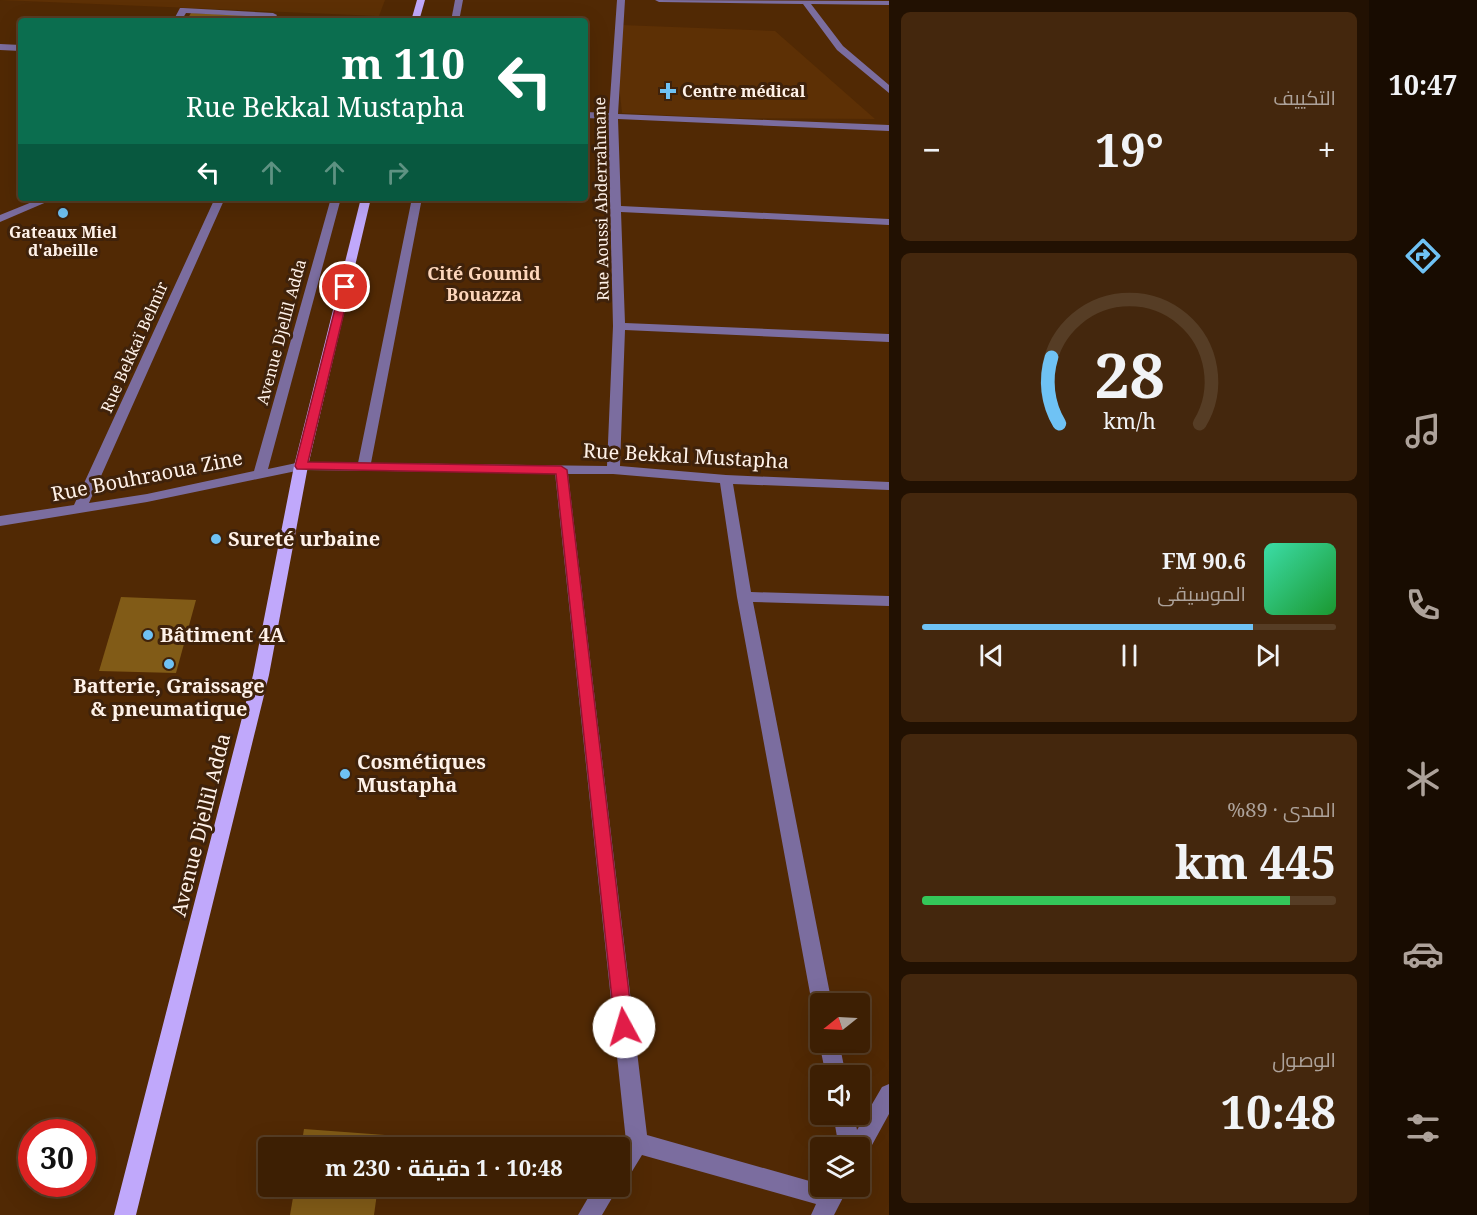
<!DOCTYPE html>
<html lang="ar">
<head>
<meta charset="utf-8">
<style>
  body { margin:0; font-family:"Noto Serif",Cairo,serif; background:#44270d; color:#f1f3f6; direction:rtl; height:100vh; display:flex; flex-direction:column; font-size:22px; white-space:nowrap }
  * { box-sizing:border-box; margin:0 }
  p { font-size:20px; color:#ada29a }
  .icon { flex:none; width:33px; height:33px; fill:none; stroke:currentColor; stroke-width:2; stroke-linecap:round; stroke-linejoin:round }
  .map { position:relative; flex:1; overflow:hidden; direction:ltr }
  .sheet { display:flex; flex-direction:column; gap:12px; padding:12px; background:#221102; width:480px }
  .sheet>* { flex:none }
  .hud { position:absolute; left:18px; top:18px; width:570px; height:183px; border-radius:6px; box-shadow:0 6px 24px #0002,0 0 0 2px #563d25; direction:rtl; background:#0b6e4f; color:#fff; overflow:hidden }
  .needle { width:39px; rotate:252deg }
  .controls { position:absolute; left:810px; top:993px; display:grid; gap:12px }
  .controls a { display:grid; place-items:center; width:60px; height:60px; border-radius:6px; background:#3d1f03; box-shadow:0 6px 24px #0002,0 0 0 2px #563d25; font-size:30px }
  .speed { position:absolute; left:18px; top:1119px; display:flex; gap:12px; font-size:30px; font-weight:700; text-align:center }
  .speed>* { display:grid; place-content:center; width:78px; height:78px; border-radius:50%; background:#3d1f03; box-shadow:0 6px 24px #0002,0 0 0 2px #563d25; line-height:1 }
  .speed .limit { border:9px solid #d22; background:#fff; color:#111 }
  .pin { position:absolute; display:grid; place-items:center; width:51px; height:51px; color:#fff; margin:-26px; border:3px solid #fff; border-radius:50%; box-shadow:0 2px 6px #0007 }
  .me { position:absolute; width:66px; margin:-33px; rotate:354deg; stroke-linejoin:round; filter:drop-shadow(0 0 4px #0008) }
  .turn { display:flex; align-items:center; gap:21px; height:126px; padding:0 24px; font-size:27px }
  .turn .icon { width:78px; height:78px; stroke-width:2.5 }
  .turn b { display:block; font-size:42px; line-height:51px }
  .lanes { display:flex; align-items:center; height:57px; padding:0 24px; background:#0003; justify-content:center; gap:30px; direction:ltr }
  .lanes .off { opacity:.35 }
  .big { font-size:45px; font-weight:700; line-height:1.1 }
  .sheet .widget { flex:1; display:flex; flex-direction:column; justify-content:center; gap:9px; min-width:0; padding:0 21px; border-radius:9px; background:#44270d }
  .sheet .dial { align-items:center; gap:0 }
  .dial svg { height:156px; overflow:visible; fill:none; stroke:#563d25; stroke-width:7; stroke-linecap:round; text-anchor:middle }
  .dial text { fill:#f1f3f6; stroke:none }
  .song { display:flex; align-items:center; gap:18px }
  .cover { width:72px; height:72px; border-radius:9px; background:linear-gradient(135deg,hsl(160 70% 55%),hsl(130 70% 35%)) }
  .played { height:6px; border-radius:3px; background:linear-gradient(90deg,#6fc2f4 80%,#563d25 80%) }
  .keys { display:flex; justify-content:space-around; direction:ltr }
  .heat { display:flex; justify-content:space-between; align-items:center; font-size:33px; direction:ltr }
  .charge { height:9px; border-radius:4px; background:linear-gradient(90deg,#34c759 89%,#563d25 0) }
  .trip { position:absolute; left:258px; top:1137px; width:372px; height:60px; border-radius:6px; background:#3d1f03; box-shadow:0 6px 24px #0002,0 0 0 2px #563d25; font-weight:700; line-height:60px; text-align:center; direction:rtl }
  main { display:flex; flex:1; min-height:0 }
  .menu { display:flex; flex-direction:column; width:108px; justify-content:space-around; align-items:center; background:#180c01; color:#ada29a }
  .menu .icon { width:42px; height:42px }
  .menu .current { color:#6fc2f4 }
  .menu b { font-size:27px; color:#f1f3f6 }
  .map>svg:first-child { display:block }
</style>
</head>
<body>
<main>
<nav class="menu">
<b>10:47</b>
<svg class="icon current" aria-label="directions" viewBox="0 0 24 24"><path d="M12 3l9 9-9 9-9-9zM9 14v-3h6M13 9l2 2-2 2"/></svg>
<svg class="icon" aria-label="music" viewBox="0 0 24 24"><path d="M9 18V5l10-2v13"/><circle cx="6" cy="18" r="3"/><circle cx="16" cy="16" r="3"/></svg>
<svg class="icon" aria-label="phone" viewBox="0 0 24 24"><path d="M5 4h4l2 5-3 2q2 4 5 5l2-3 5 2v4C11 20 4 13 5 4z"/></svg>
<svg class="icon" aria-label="climate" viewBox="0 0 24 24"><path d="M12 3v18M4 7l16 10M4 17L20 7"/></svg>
<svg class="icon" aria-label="car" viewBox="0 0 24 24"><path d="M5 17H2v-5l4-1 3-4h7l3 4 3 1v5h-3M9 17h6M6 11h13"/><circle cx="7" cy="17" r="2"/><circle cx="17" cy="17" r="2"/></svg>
<svg class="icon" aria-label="filters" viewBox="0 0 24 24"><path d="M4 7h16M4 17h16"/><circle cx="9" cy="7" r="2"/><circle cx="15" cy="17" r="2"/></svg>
</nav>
<section class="sheet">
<div class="widget"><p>التكييف</p>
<div class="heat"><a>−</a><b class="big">19°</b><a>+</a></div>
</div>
<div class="widget dial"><svg viewBox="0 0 100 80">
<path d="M14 69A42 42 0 1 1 86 69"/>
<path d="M14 69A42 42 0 0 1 10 35" stroke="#6fc2f4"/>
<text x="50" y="56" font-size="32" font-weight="700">28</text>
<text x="50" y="72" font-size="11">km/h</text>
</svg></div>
<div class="widget">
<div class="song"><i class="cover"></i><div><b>90.6 FM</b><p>الموسيقى</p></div></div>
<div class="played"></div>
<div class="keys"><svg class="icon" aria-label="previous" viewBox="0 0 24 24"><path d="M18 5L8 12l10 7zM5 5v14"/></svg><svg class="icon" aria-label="pause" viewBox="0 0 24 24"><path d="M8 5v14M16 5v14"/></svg><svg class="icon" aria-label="next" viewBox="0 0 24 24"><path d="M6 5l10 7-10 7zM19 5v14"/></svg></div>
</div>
<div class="widget"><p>المدى · 89%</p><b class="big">445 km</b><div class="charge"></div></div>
<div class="widget"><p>الوصول</p><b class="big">10:48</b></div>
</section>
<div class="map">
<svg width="889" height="1215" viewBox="0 0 889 1215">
  <rect width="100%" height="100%" fill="#512904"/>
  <!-- built -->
  <g fill="#5d3005">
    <polygon points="0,0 385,0 379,16"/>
    <polygon points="621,25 775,31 875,119 724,118 622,113 617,66"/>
  </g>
  <!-- building -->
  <g fill="#815b17">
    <polygon points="191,13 263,16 260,21 186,21"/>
    <polygon points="281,17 325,19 325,21 279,21"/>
    <polygon points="121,597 196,600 176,673 99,671"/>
    <polygon points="304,1129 385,1135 383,1148 301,1148"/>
    <polygon points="295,1186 378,1186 374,1215 290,1215"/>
  </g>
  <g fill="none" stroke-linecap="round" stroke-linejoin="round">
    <!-- lane -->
    <polygon fill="#7b6d9f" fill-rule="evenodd" points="183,8 273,13 277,15 273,21 265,21 268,17 186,13 181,21 173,21 180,8"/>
    <!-- street -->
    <g fill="#7b6d9f" fill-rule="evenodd">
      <polygon points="455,0 463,0 459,21 451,21"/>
      <polygon points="617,0 625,0 618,114 889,125 889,131 618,119 621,206 889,219 889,225 621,212 625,323 889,334 889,342 625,330 620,466 726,475 889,482 889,490 733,484 751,592 889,596 889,606 753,602 832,1004 820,1004 820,1013 815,1010 812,1004 737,597 720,483 613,474 568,474 647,1135 820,1184 820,1186 849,1186 834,1215 811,1215 816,1204 642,1155 628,1178 620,1181 620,1151 626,1141 555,473 301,470 147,502 0,526 0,516 74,505 215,198 225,198 89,503 147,494 254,471 331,198 341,198 268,469 301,462 358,463 412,198 422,198 371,463 607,466 613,326 608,119 585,118 585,112 609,113"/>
      <polygon points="655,0 889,1 889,5 811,4 843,46 889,85 889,93 837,50 803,4 659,2"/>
      <polygon points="0,44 21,45 21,51 0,50"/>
      <polygon points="42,198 56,198 0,222 0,215"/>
      <polygon points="820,1038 820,1042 839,1042 846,1076 826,1076 819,1042"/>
      <polygon points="889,1084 889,1114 866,1156 860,1158 860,1148 839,1148 833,1114 854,1114 857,1130 882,1087"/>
      <polygon points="595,1186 619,1186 602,1215 578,1215"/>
    </g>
    <!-- primary -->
    <g fill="#c0a8fb" fill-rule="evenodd">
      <polygon points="417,0 425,0 419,21 411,21"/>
      <polygon points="361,198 371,198 308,466 269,675 136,1215 114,1215 253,675 294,466"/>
    </g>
  </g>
  <!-- route -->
  <polygon fill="#e11d48" stroke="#92132f" stroke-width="1.5" points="341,285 350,287 308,462 561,466 567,470 633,1027 630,1033 624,1036 618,1033 615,1027 556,474 297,469 295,466"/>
  <!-- markers -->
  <g fill="#6fc2f4" stroke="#3f220b" stroke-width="2">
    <path d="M665 82h6v6h6v6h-6v6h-6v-6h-6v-6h6z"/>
    <circle cx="63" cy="213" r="6"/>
    <circle cx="216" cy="539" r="6"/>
    <circle cx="148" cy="635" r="6"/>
    <circle cx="169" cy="664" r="6"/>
    <circle cx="345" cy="774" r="6"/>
  </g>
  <g text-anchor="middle" stroke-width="6" stroke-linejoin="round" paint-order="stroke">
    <!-- far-poi labels -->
    <g font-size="16" font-weight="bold" fill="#fff2e9" stroke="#3f220b" text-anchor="start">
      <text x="682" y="97">Centre médical</text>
      <text x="63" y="238" text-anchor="middle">Gateaux Miel<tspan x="63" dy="18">d'abeille</tspan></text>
    </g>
    <!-- far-street labels -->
    <g font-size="16" fill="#fff2e9" stroke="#3f220b">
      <text transform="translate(601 199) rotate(-91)" y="6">Rue Aoussi Abderrahmane</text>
      <text transform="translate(281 332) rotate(-75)" y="6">Avenue Djellil Adda</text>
      <text transform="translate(134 347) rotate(-66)" y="6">Rue Bekkaï Belmir</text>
    </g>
    <!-- far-neighbourhood labels -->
    <g font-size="18" font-weight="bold" fill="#fdd6bb" stroke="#3f220b">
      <text x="484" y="280">Cité Goumid<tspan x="484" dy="21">Bouazza</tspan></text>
    </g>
    <!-- street labels -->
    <g font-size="20" fill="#fff2e9" stroke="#3f220b">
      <text transform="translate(686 456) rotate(3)" y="7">Rue Bekkal Mustapha</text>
      <text transform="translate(147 476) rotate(-11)" y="7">Rue Bouhraoua Zine</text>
      <text transform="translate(201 825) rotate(-76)" y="7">Avenue Djellil Adda</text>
    </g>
    <!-- poi labels -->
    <g font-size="20" font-weight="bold" fill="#fff2e9" stroke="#3f220b" text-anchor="start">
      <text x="228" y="546">Sureté urbaine</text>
      <text x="160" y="642">Bâtiment 4A</text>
      <text x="169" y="693" text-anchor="middle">Batterie, Graissage<tspan x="169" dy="23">&amp; pneumatique</tspan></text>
      <text x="357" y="769">Cosmétiques<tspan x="357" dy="23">Mustapha</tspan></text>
    </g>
  </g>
</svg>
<div class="controls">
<a><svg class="needle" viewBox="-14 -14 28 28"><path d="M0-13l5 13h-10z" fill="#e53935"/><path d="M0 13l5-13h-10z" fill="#ada29a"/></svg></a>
<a><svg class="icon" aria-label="sound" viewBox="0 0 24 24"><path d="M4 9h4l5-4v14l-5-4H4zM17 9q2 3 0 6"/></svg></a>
<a><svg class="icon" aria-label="layers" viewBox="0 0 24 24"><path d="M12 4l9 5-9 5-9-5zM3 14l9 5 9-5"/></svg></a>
</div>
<div class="speed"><div class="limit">30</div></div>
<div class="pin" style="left:345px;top:287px;background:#d93025"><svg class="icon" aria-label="arrive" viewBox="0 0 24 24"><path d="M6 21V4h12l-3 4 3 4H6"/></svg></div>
<svg class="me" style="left:624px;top:1027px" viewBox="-20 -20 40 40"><circle r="19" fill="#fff"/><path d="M0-13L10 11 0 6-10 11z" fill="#e11d48"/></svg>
<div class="trip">10:48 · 1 دقيقة · 230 m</div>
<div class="hud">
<div class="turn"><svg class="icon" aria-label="left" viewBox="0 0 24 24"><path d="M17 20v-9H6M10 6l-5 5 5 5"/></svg><div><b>110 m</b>Rue Bekkal Mustapha</div></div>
<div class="lanes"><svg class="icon" aria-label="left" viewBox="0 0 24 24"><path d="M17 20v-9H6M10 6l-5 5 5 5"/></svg><svg class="icon off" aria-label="ahead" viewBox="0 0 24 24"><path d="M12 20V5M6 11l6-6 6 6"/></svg><svg class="icon off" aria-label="ahead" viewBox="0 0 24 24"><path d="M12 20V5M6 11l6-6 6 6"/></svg><svg class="icon off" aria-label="right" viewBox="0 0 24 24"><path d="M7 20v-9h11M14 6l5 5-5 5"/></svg></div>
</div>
</div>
</main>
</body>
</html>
